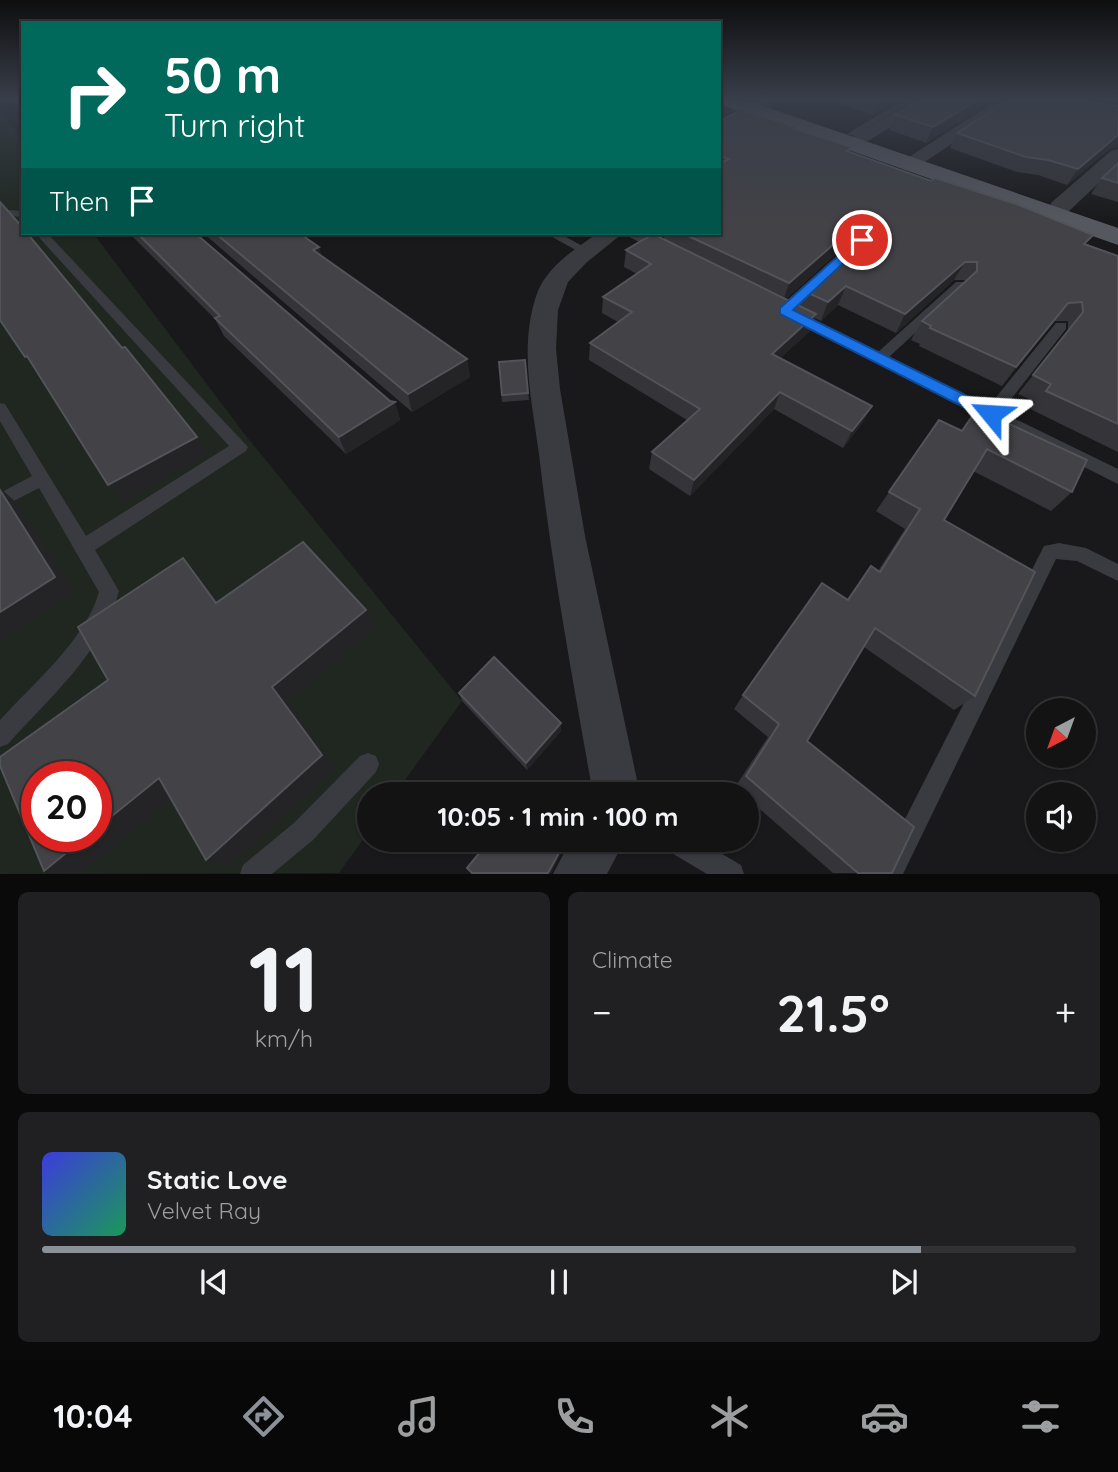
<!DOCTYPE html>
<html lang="en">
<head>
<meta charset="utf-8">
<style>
  body { margin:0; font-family:Quicksand,sans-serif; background:#202022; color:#f1f3f6; height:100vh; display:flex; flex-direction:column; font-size:26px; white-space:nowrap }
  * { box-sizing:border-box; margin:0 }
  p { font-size:23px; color:#9d9ea0 }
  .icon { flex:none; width:38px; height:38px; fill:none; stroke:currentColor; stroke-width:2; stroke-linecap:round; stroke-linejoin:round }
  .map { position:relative; height:874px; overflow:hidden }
  .details { display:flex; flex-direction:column; gap:18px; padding:18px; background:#0a0a0b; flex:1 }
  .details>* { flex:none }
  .hud { position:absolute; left:21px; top:21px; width:700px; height:214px; border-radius:0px; box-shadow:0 2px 5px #0004,0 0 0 2px #323234; background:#00695c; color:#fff; overflow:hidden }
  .needle { width:46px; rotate:221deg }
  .buttons { position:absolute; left:1026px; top:698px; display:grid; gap:14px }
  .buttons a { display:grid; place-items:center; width:70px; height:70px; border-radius:50%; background:#131314; box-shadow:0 2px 5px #0004,0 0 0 2px #323234; font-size:35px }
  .speed { position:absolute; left:21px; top:761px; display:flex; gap:14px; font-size:35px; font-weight:700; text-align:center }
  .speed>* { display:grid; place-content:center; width:91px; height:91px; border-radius:50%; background:#131314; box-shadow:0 2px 5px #0004,0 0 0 2px #323234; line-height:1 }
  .speed .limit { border:10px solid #d22; background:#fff; color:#111 }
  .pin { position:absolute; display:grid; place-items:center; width:60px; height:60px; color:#fff; margin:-30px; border:4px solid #fff; border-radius:50%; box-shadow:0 2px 7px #0007 }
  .me { position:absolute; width:77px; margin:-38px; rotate:297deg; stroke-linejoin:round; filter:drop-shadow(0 0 5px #0008) }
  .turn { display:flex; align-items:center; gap:24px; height:147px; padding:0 28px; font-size:32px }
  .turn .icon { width:91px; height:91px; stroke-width:2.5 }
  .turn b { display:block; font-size:49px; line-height:60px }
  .then { display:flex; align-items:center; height:66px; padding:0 28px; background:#0003; gap:14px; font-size:26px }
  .big { font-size:52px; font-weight:700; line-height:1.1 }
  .details .tile { flex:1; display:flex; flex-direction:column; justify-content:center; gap:10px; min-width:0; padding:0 24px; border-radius:10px; background:#202022 }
  .details .dial { align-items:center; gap:0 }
  .dial b { font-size:91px; line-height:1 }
  .song { display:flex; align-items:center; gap:21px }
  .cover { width:84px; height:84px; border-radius:10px; background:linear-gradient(135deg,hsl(240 70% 55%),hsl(150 70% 35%)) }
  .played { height:7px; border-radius:4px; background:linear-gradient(90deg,#8c9099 85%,#323234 85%) }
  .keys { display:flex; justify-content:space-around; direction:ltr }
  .heat { display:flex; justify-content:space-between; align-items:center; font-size:38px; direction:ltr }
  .details .tiles { flex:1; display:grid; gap:18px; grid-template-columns:1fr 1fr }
  .tile:last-child { grid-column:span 2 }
  .trip { position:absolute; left:357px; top:782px; width:402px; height:70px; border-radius:35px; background:#131314; box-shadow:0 2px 5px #0004,0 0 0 2px #323234; font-weight:700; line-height:70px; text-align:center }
  .dock { display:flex; height:112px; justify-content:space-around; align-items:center; background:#080808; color:#9d9ea0 }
  .dock .icon { width:49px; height:49px }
  .dock .current { color:#8c9099 }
  .dock b { font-size:32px; color:#f1f3f6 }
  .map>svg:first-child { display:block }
</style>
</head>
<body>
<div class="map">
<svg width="1118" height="874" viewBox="0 0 1118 874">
  <rect width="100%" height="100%" fill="#19191b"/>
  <!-- green -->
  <path fill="#1f2720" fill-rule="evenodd" d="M0,115L4,116L23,140V233H93L243,432L462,701L395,794H369V831L339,873L0,874ZM37,777H96V836H37Z"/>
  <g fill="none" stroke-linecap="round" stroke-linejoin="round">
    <!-- service -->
    <g fill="#3a3b40" fill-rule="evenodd">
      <polygon points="905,99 914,99 855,136 847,134"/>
      <polygon points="10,210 23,211 23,217 11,216 0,219 0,213"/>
      <path d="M35,233H47L248,447L246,451L95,550L119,591C103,652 49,698 8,744L0,747V720C33,684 86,639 99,592L39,488L0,508V493L32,476L0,421V403L5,404L86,536L229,446Z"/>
      <polygon points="545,233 559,233 593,252 587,256 583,254"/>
      <polygon points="622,233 636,233 666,249 660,252 656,251"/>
      <polygon points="819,275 825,279 823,282 791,311 798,312 878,352 956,282 964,282 964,288 889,357 989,406 1056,323 1066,323 1066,329 1001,412 1118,469 1118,484 788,318 787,314 779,314 779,308"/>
      <polygon points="1059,543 1086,548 1118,564 1118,581 1077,561 1056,559 903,874 877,874 1044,546"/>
      <polygon points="368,753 376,756 379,764 376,772 313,840 272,874 240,874 243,865 295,822 360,756"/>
      <polygon points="662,840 698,840 741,865 744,874 707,874 665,849"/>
    </g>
    <!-- minor -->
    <g fill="#3a3b40" fill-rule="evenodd">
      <polygon points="758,99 767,99 772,103 719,134 719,121"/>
      <polygon points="916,99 936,99 868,141 862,142 853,137"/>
      <polygon points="998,100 1006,105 1004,109 926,161 919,163 909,157"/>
      <polygon points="1118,149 1118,165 1068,212 1052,212 1049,207 1052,202 1111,151"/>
      <path d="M598,233H623L586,263L568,282L558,310L556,349L560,389L585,536L640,794H593C573,681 552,568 539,454C532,401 518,343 538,291C549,265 575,249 598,233Z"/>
      <polygon points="571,840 625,840 607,874 553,874"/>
    </g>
    <!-- primary -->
    <polygon fill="#56585f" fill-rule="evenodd" points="719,99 743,99 1118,228 1118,245 719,104"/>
  </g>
  <!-- wall -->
  <g fill="#353539" fill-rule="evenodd">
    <polygon points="827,99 900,99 873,115 827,100"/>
    <polygon points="923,99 993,99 991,101 926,143 890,130 896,115"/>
    <path d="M719,103L722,120L796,127L795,130L850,152L1118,256V452L1030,409L1035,402L1018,394L1068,331V321H1054L1002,386L919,346L920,344L911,340L922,321L966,281V280H954L896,333L838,305L821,321L815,318L810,331L780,358L863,422L843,448L774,409L690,496L649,469L652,452L687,420L589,360L590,343L618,322L602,313L603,297L637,274L624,267L626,250L664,240V234L661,233H719ZM856,236H864L804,291L799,306L786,299Z"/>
    <polygon points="957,133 1109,149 1067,185 1038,175 1017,172 950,148"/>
    <polygon points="1118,163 1118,202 1091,194 1102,178"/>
    <polygon points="129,233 195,233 390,401 395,402 400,420 346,454 224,336 215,319"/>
    <polygon points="203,233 299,233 322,256 467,359 470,377 412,412"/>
    <polygon points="525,360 529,400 502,402 499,362"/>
    <polygon points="977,409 1072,492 1051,511 973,471 944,520 975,696 954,710 864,647 807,741 892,873 833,873 747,798 747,794 744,794 735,787 768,737 734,709 743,695 847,599 871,566 878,571 905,529 876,511 939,420 961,431"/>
    <polygon points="459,693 561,723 561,731 527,770 462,701"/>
  </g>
  <!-- shaded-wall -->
  <g fill="#242427">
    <polygon points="881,99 900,99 873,115 879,100"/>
    <polygon points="979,99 993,99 991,101 926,143 933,127"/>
    <polygon points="1118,135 1118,147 1109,149 1067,185 1078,169"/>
    <polygon points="864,218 856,236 783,302 789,283"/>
    <polygon points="319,247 325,265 313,250"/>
    <polygon points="965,262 954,280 896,333 905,314"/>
    <polygon points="846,286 838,305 821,321 828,302"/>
    <polygon points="1068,303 1054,321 1002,386 1016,367"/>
    <polygon points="816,314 810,331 767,371 772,354"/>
    <polygon points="467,359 470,377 412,412 408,394"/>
    <polygon points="780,392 774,409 690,496 694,480"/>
    <polygon points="395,402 400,420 346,454 339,437"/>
    <polygon points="872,406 863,422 843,448 852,431"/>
    <polygon points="197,437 208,455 123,502 108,485"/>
    <polygon points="0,488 17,503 75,593 0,641"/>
    <polygon points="183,558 201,578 234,622 216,603"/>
    <polygon points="366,610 375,629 288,702 336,768 229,867 206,860 272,687"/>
    <polygon points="561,723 561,731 527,770 526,763"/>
    <polygon points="159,778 183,790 83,873 56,873 44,871 87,836 96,836 96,829"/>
    <polygon points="566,840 568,840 551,873 548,873"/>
  </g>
  <!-- building -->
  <g fill="#424247" stroke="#525459" stroke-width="2">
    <polygon points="923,99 979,99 933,127 896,115"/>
    <polygon points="1010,99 1074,99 1118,106 1118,135 1078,169 1048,160 1026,157 957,133"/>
    <polygon points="719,103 720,103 722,120 741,110 796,127 794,129 852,147 847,151 931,181 935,178 1016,204 1093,235 1084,244 1118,256 1118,424 1046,391 1051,384 1033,375 1083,312 1082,302 1068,303 1016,367 930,328 931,326 922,321 977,271 977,262 965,262 905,314 846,286 828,302 804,291 875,226 875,218 864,218 789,283 682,233 719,233 719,164 729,159 719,156"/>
    <polygon points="1118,163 1118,183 1102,178"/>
    <polygon points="0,202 23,228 23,233 27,233 122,348 125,347 197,437 108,485 27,356 25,357 0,320"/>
    <polygon points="137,233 195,233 390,401 395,402 339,437 215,318 220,316"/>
    <polygon points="215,233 299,233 319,247 313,250 467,359 408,394"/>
    <polygon points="653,234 816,314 772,354 872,406 852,431 780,392 694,480 652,452 700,409 590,343 632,312 603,297 651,264 626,250"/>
    <polygon points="525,360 528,393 502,395 499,362"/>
    <polygon points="977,409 1087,460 1072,492 987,449 944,520 1035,572 975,696 875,628 807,741 914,827 892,873 858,873 746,776 779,724 743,695 822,583 848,600 871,566 880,572 920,509 889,492 939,420 962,431"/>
    <polygon points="0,490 55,577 0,612"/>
    <polygon points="303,542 366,610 272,687 322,755 206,860 159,778 96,829 96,777 37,777 37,836 87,836 44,871 0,766 0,757 108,680 78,627 183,558 216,603"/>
    <polygon points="494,657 561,723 526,763 459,693"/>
    <polygon points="533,788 540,794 528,794"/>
    <polygon points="490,840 566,840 548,873 472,873 467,868"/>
  </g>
  <!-- sky -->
  <linearGradient id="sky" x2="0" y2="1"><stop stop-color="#0e0e0f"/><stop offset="0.45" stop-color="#383e4a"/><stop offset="1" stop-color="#383e4a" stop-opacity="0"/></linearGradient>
  <rect width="1118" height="221" fill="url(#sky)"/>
  <!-- route -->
  <polygon fill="#1a73e8" stroke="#114b97" stroke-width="2" points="858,238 868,240 793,310 996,410 999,414 996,418 985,418 780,314 780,308"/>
</svg>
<div class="buttons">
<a><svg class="needle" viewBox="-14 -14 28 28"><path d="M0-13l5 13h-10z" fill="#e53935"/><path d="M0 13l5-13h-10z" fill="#9d9ea0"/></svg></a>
<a><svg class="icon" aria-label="sound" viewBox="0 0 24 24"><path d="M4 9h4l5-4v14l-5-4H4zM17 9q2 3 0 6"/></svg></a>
</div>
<div class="speed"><div class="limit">20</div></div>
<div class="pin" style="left:862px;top:240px;background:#d93025"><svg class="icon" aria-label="arrive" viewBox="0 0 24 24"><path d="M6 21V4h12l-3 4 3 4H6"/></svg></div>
<svg class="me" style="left:991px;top:414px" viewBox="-20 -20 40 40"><path d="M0-17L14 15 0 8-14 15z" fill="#1a73e8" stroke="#fff" stroke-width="4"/></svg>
<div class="trip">10:05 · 1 min · 100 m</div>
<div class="hud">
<div class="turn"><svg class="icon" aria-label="right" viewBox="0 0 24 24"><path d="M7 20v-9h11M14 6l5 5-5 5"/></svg><div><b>50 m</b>Turn right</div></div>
<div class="then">Then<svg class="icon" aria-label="arrive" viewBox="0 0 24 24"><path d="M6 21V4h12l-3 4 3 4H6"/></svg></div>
</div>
</div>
<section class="details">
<div class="tiles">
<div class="tile dial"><b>11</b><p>km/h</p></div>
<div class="tile"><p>Climate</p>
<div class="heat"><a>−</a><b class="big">21.5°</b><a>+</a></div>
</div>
<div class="tile">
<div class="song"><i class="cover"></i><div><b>Static Love</b><p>Velvet Ray</p></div></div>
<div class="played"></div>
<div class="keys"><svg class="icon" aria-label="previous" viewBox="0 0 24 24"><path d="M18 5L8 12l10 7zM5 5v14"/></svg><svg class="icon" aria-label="pause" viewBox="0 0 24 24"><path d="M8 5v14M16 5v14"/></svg><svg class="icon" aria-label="next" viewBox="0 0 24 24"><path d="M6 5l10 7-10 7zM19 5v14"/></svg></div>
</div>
</div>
</section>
<nav class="dock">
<b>10:04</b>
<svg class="icon current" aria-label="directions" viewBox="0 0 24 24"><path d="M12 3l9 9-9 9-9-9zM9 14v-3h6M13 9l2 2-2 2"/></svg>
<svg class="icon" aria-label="music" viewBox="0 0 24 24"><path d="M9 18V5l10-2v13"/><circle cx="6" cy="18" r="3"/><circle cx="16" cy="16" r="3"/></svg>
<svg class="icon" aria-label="phone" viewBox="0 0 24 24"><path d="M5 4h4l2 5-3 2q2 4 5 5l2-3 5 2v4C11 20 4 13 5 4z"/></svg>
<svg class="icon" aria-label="climate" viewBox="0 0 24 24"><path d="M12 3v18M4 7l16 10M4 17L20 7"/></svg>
<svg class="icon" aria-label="car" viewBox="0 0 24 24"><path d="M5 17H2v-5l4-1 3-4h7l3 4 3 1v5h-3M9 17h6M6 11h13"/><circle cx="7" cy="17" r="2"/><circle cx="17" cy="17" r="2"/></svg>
<svg class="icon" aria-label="filters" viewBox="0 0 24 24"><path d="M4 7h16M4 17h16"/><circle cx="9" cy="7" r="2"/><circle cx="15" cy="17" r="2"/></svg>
</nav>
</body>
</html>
